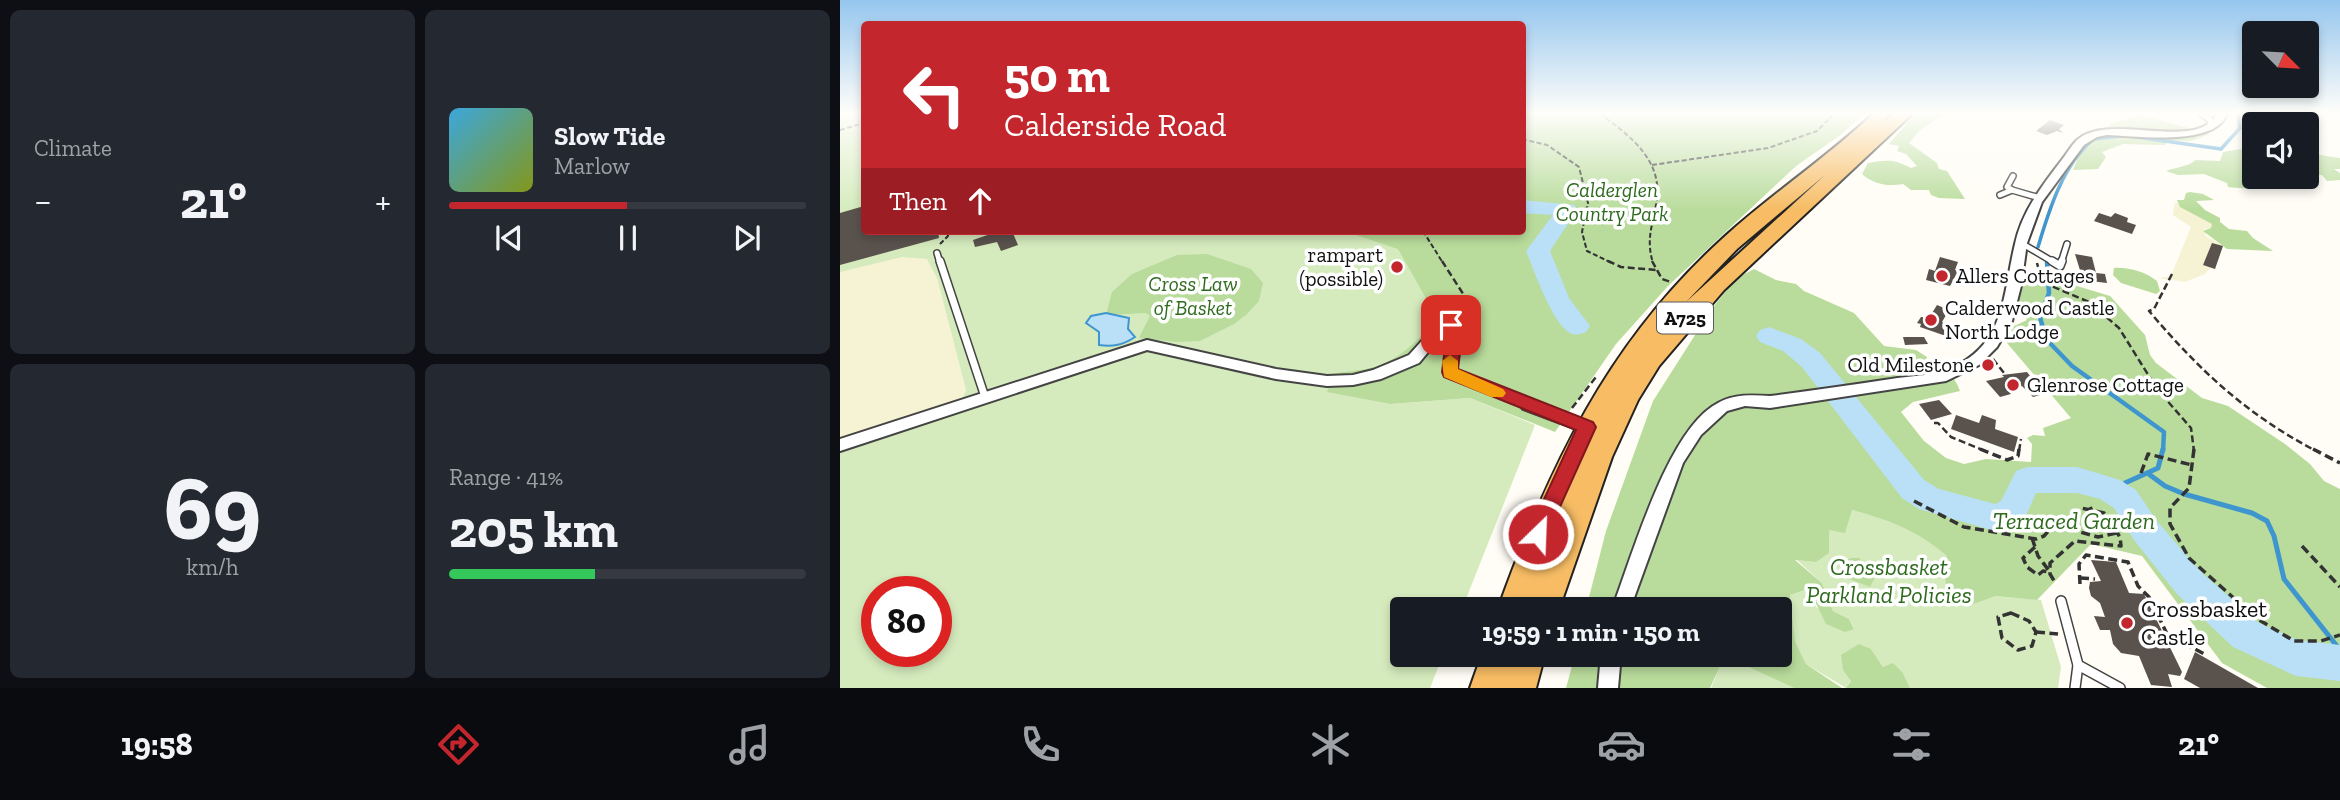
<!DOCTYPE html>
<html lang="en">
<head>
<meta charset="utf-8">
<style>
  body { margin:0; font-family:"Zilla Slab",serif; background:#242831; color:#f1f3f6; height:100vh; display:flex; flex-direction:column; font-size:26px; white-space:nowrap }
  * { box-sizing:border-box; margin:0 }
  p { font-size:23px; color:#9ea1a6 }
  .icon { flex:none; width:38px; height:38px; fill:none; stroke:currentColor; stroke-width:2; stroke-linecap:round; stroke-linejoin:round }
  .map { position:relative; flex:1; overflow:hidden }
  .panel { display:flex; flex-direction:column; gap:10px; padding:10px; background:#0d0f14; width:840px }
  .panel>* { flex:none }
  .hud { position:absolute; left:21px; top:21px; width:665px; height:214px; border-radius:7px; box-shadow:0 4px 10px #0003; background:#c4262e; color:#fff; overflow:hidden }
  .needle { width:46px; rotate:114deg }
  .controls { position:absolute; left:1402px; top:21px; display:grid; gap:14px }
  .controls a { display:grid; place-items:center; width:77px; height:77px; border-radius:7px; background:#171b24; box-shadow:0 4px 10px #0003; font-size:35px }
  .speed { position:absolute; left:21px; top:576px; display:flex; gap:14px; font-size:35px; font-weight:700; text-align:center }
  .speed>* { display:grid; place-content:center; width:91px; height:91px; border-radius:50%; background:#171b24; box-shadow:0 4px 10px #0003; line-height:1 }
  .speed .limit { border:10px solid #d22; background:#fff; color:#111 }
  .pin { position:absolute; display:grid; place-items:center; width:60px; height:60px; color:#fff; margin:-30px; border-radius:14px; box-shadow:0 4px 10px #0006 }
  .me { position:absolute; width:77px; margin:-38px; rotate:24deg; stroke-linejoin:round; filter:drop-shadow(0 0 5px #0008) }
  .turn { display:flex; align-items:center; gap:24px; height:147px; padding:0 28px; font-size:32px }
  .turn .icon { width:91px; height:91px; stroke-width:2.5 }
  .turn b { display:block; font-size:49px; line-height:60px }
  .then { display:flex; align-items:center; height:66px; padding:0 28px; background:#0003; gap:14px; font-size:26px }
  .big { font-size:52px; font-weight:800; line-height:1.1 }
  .panel .widget { flex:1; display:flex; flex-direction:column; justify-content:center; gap:10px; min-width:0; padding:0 24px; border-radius:10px; background:#242831 }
  .panel .dial { align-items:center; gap:0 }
  .dial b { font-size:91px; line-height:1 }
  .song { display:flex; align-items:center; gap:21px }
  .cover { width:84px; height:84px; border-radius:10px; background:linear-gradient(135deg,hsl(200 70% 55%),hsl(70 70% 35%)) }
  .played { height:7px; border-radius:4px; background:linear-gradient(90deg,#c4262e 50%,#363941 50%) }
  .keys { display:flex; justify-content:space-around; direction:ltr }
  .heat { display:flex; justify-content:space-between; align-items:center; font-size:38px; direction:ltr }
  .charge { height:10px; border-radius:5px; background:linear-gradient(90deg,#34c759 41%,#363941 0) }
  .panel .tiles { flex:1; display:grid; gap:10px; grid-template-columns:repeat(2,1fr) }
  .trip { position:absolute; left:550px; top:597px; width:402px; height:70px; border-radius:7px; background:#171b24; box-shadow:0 4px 10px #0003; font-weight:800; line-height:70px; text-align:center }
  .dock { display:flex; height:112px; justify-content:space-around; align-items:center; background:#090b0e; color:#9ea1a6 }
  .dock .icon { width:49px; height:49px }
  .dock .selected { color:#c4262e }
  .dock b { font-size:32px; color:#f1f3f6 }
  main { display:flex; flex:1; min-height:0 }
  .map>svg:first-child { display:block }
</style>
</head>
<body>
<main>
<section class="panel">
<div class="tiles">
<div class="widget"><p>Climate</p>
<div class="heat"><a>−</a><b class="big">21°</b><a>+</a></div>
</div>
<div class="widget">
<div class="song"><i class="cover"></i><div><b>Slow Tide</b><p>Marlow</p></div></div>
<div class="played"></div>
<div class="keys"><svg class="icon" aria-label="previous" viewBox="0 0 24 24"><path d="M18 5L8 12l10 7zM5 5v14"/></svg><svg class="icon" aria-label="pause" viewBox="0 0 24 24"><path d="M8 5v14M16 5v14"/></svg><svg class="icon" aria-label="next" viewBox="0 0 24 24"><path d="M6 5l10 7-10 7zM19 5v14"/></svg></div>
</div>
<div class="widget dial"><b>69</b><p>km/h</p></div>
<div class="widget"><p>Range · 41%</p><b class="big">205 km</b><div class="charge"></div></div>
</div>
</section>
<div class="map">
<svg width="1500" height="688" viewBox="0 0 1500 688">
  <rect width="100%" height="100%" fill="#fffdf5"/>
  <!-- farmland -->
  <g fill="#f6f3d4">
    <polygon points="0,187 24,231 186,231 97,278 126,390 121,401 0,441"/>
    <polygon points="1335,202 1373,224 1371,228 1364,229 1366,236 1383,246 1375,269 1370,268 1365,274 1345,282 1318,278 1331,276 1351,227 1333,215"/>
  </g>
  <!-- green -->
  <g fill="#d5ebbd" fill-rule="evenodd">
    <path d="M0,114H24V231H682L683,114H1021L807,287L586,332C554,364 539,368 494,373L551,404L630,398L695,425L622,609H562V654L603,655L590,688H0V441L121,401L126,390L97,278L87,259L62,257L0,272ZM37,592H96V651H37Z"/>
    <path d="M1011,510C1043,518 1087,528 1108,556C1118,570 1124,590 1131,605L1156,596L1201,600L1221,667L1218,688H1070L1063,673L1043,667L1031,649L1006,688L966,664L955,641L950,595L970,589L976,607L1014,628L1009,619L993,611L982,583L957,560L976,562L989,530Z"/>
    <polygon points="885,655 954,688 871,688"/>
  </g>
  <!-- forest -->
  <g fill="#b9dc9c">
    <path d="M683,114H1024L999,136L956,166L828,286L776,344L715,432L630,398L551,404L487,392L494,373C541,368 554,364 587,330V300L558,249L504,231H682Z"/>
    <path d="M1075,114H1105L1080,130L1069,143L1097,163L1099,169L1107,171L1125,199L1099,198L1091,195L1089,190H1071L1063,184C1048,187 1033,184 1022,174L1028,163C1049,160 1052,159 1071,168L1077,166L1066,154L1057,151L1059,146L1049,144Z"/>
    <path d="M1301,115L1370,134L1351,141H1329L1325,145L1283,144L1262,152L1266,157L1258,169L1233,170L1244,144C1261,136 1278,135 1296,130L1270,127V124Z"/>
    <path d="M1412,147L1414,148V177H1447L1434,178V183C1419,189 1402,189 1388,187L1387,183L1364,174L1338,175L1326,171C1334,168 1353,165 1355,160L1380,161L1383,152Z"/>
    <polygon points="1467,153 1500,158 1500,169 1494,169 1500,173 1500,180 1487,181 1482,175 1467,174 1467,163 1472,164 1467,158"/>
    <polygon points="1350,192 1363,194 1374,200 1356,201 1365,210 1380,218 1380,222 1389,229 1407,231 1413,238 1433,251 1387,249 1363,231 1371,228 1372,224 1340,207 1337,200 1344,200 1346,193"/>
    <polygon points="367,254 411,269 423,283 419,301 407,314 394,324 360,341 337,342 299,338 310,316 306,313 266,315 272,292 292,274 337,255"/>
    <path d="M1274,268C1289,267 1305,272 1317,281L1320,291L1316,294L1281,283L1273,275Z"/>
    <path d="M914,269L936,280L956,284L964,291L1014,313L1044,346L1076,350L1087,357L1084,365C1102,367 1114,373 1120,391L1073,402L1061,412L1084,441L1106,458L1124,464L1146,459L1191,462L1192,444L1187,438L1193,435L1205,436L1203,428L1231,418L1167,343L1170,328L1187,320L1177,305L1188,271L1270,296L1305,335L1310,355L1316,363L1362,398L1388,406L1445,444L1470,464L1484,481L1500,489V688H1427L1382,663L1302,556L1251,544L1197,600L1156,596L1131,605L1126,594H1108L1103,565L1107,556C1077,530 1049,520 1012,510L1005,533L989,530V553L976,562L955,560L982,583L993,611L1009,619L1014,629L1005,632L986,624L969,589L950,595L955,641L966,664L1002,688H954L885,656L870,688H726L735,655L940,654V609H746L766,531L813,401L871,310L895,279Z"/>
    <polygon points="1011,558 1019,558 1033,569 1034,579 1030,587 1007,578 1003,572 1004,561"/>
    <polygon points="1019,644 1031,649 1043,667 1053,663 1063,673 1070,688 1006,688 1011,681 1003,670 1001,655"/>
  </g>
  <!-- water -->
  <path fill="#b9e0f7" stroke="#3f96cf" stroke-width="2" d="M266,313L289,318L288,329L295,337C283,345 273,347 259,345V332L246,323L251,316Z"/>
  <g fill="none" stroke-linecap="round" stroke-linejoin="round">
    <!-- stream-far2 -->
    <g stroke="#3f96cf" stroke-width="3.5">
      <polyline points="1290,136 1381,149 1400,128 1398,114"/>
      <path d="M1198,247C1209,210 1223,164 1254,139L1281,136"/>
    </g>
    <!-- stream-far1 -->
    <polyline stroke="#3f96cf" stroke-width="4.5" points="1207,262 1209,293 1200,317 1206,339 1232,366 1324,432 1323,451"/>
    <!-- stream -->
    <g stroke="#3f96cf" stroke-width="5">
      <polyline points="1310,475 1325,486 1344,494 1412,513 1427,521 1434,536 1444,579 1500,650"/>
      <polyline points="1285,499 1285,483 1318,468 1323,449"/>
    </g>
    <!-- river -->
    <g fill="#b9e0f7" fill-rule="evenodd">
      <path d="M682,200L734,205L737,210L710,251L729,298L750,326L746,332C741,334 736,336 730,333C712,323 694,270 686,251L713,215L682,213Z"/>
      <polygon points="929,327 961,339 980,353 1084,480 1099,489 1155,504 1161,501 1176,471 1187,467 1237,467 1280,480 1296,490 1316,520 1361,572 1419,623 1458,640 1500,645 1500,681 1456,676 1393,647 1337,594 1294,540 1274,508 1260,499 1237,493 1196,493 1185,518 1158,532 1079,509 1062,498 962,367 943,351 920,342 916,336 920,330"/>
    </g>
  </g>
  <!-- building -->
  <g fill="#5a524d">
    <polygon points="1210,120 1224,125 1219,129 1223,133 1217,131 1207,135 1196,131"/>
    <polygon points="24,206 24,231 98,231 99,238 0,265 0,213"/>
    <polygon points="1259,213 1271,217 1275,213 1288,218 1287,222 1296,225 1292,234 1254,221"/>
    <polygon points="159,231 172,231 178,245 161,251 157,242 135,247 133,240"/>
    <polygon points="1372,243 1383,246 1375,269 1363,265"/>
    <polygon points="1235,254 1252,257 1256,273 1265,274 1267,283 1243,280"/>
    <polygon points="1100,257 1118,262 1115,270 1118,271 1110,286 1086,280 1089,269 1095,271"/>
    <polygon points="1097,305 1109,310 1102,322 1111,326 1107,334 1103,335 1080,327 1081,324 1077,323 1081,317 1089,318"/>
    <polygon points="1063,337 1084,337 1088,344 1065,345"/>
    <polygon points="1187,372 1204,394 1193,397 1182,386 1167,390 1171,394 1160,397 1146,381 1164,377 1162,375"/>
    <polygon points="1099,400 1112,414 1091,420 1079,404"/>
    <polygon points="1116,415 1139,423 1142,415 1156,420 1155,429 1178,437 1174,452 1111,429"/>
    <polygon points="1251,560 1276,562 1289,593 1304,594 1342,672 1340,676 1328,674 1332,687 1311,685 1299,656 1281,653 1273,644 1270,630 1260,630 1254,616 1265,617 1260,603 1251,596 1249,588 1250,582 1261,581"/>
    <polygon points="1355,652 1418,688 1360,688 1344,679"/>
  </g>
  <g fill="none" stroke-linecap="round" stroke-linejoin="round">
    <defs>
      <g id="service-far2">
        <polyline points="1362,114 1370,120 1371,127"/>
        <polyline points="1172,190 1167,187 1173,176"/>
        <polyline points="1160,195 1172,190 1200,198"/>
        <polyline points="1181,243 1215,263"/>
        <polyline points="97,253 100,263"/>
        <polyline points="1221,263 1227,244"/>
      </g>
      <g id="service-far1">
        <polyline points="100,261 145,397"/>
        <polyline points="1212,261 1220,266 1222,261"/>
        <polyline points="602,327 611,325 615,329 610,372 688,405"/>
      </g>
      <g id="service">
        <polyline points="1221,601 1238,665 1235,688"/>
        <polyline points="1238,665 1280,688"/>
      </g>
      <g id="minor">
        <path d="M1377,114H1387C1375,147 1295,136 1267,135L1257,137L1244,145L1202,202L1187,243L1181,286L1172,321L1157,347L1139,365L1106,381L930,408L905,406L887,411L861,435L843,463L790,609H772C792,557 828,428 878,403C894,394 912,395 930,396C970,391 1011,385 1051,379C1068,376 1088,376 1104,371C1166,348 1162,298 1175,244C1182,212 1201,187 1221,161C1226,155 1231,146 1237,140C1270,111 1356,153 1377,114Z"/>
        <polygon points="602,322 609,327 579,363 541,379 513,385 487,386 436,379 307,350 0,451 0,439 307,340 436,369 487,376 513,375 533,370 569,355 597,324"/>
        <polygon points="688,399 752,423 755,427 752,431 747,433 683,409 680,405 683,401"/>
        <polygon points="761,654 781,654 778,688 758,688"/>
      </g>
      <g id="trunk">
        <path d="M1033,114H1050L1044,122L1053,114H1072L884,290L819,366L798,400L772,457L719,609H658C709,467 768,343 881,240C930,195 985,159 1033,114ZM985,175L846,302L897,249Z"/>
        <polygon points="642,654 705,654 696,688 630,688"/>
      </g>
    </defs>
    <!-- service-far2 casing -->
    <use href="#service-far2" stroke="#444" stroke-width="8"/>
    <!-- service-far1 casing -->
    <use href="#service-far1" stroke="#444" stroke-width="10"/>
    <!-- service casing -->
    <use href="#service" stroke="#444" stroke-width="12"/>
    <!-- minor casing -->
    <use href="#minor" stroke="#444" stroke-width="4"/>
    <!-- trunk casing -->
    <use href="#trunk" stroke="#222" stroke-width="4"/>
    <!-- path-far2 -->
    <g stroke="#333" stroke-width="2" stroke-dasharray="5 2.5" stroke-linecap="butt">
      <path d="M760,114C791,136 825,162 816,205C812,227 806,240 813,263"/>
      <polyline points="0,130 24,123"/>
      <polyline points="682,139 707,145 739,167 748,203 742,232 747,251 772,263"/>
      <polyline points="812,165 928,148 977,131 994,114"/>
      <polyline points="583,231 603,263"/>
      <polyline points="100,244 108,236 107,231"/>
    </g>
    <!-- path-far1 -->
    <g stroke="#333" stroke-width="2.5" stroke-dasharray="7 3.5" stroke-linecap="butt">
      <polyline points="602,261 636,314 637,337 623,343"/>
      <polyline points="768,261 781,267 816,270"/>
      <polyline points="812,261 822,279 831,282"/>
      <polyline points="1197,263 1202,282 1249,302 1279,328 1317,389 1351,428 1354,451"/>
      <path d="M1332,274L1314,309L1309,311C1360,371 1406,414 1476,451"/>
      <polyline points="1153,359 1164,373"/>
      <polyline points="732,408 756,377"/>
      <polyline points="1094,423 1098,423 1111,437 1145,451"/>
      <polyline points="1179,451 1181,439"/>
    </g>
    <!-- path -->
    <g stroke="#333" stroke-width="3.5" stroke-dasharray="9 4.5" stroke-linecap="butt">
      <polyline points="1140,449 1167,460 1178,456 1179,449"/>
      <polyline points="1354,449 1349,488 1330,508 1330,524 1349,558 1416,618 1454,641 1481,641 1500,635"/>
      <polyline points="1473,449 1500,463"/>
      <polyline points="1301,473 1308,454 1352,465"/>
      <polyline points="1074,501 1124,527 1196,539 1204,536 1220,518 1231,518 1241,508 1264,513 1280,537 1281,546 1235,541 1210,563 1210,574 1216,584"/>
      <polyline points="1250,507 1259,524 1235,524 1240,532 1258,537 1277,533"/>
      <polyline points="1192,538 1198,556 1210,572"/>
      <polyline points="1462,546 1500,587"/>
      <polyline points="1195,547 1183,558 1187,567 1198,575 1203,571 1210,572"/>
      <polyline points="1240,578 1255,579"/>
      <polyline points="1240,584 1239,564 1246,555 1288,562 1298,586 1309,597 1327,634 1366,655"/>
      <polygon points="1171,613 1189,621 1196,632 1192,646 1178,650 1162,638 1158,617"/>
      <polyline points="1196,632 1218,634"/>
    </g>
    <!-- service-far2 -->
    <use href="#service-far2" stroke="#fff" stroke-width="5"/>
    <!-- service-far1 -->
    <use href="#service-far1" stroke="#fff" stroke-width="7"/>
    <!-- service -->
    <use href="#service" stroke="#fff" stroke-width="9"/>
    <!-- minor -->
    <use href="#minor" fill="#fff" fill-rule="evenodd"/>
    <!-- trunk -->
    <use href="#trunk" fill="#f7bc64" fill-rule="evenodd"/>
  </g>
  <!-- sky -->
  <linearGradient id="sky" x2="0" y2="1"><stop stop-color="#95c6ee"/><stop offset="0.54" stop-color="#fffefa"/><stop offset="1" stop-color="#fffefa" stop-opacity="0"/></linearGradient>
  <rect width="1500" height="210" fill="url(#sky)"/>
  <!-- route -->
  <polygon fill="#c4262e" stroke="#7f191e" stroke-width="2" points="611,320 623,329 618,369 753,422 756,427 705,540 698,542 691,540 688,534 736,430 604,377 602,372 607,330 603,325"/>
  <!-- slow -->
  <polygon fill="#f59e0b" points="610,355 618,361 618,369 663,389 666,393 663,397 651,397 604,377 602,361"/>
  <!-- markers -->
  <g fill="#c4262e" stroke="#fff" stroke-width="2.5">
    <circle cx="557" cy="267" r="7"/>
    <circle cx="1102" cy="276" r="7"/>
    <circle cx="1091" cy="320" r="7"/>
    <circle cx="1148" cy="365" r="7"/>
    <circle cx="1173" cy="385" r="7"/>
    <circle cx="1287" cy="623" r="7"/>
  </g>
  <g text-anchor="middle" stroke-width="7" stroke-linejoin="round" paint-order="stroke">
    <!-- shield labels -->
    <rect fill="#fff" stroke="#585858" stroke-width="2" x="817" y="302.5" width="56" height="31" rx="5"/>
    <g font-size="19" font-weight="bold" fill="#111">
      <text x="845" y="325">A725</text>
    </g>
    <!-- park labels -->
    <g font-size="21" font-style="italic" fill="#2f6b1f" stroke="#fff">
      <text x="772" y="197">Calderglen<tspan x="772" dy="24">Country Park</tspan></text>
      <text x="353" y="291">Cross Law<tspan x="353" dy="24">of Basket</tspan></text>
    </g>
    <!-- poi labels -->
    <g font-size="21" fill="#111" stroke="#fff" text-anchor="start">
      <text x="543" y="262" text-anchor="end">rampart<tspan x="543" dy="24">(possible)</tspan></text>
      <text x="1116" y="283">Allers Cottages</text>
      <text x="1105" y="315">Calderwood Castle<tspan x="1105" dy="24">North Lodge</tspan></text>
      <text x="1134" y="372" text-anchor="end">Old Milestone</text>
      <text x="1187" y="392">Glenrose Cottage</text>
    </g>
    <!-- near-park labels -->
    <g font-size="24" font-style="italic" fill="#2f6b1f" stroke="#fff">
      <text x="1234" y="529">Terraced Garden</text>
      <text x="1049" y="575">Crossbasket<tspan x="1049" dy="28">Parkland Policies</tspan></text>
    </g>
    <!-- near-poi labels -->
    <g font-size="24" fill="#111" stroke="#fff" text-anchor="start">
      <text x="1301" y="617">Crossbasket<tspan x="1301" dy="28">Castle</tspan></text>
    </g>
  </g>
</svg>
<div class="controls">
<a><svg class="needle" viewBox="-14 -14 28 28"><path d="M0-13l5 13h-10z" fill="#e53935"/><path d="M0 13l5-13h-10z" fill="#9ea1a6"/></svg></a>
<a><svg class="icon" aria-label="sound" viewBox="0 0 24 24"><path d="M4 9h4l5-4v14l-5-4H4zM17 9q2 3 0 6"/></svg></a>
</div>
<div class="speed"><div class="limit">80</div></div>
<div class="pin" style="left:611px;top:325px;background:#d93025"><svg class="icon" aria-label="arrive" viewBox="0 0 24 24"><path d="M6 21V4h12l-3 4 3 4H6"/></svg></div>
<svg class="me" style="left:698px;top:534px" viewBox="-20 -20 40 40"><circle r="17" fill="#c4262e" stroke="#fff" stroke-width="3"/><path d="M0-11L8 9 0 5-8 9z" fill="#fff"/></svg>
<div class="trip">19:59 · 1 min · 150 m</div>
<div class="hud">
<div class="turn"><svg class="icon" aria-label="left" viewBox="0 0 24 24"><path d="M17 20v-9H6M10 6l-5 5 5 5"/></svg><div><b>50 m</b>Calderside Road</div></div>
<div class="then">Then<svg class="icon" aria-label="ahead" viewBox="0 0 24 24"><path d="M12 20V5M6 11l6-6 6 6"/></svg></div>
</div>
</div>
</main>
<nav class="dock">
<b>19:58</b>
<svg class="icon selected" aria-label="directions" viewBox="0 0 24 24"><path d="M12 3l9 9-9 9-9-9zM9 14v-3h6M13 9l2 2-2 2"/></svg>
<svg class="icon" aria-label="music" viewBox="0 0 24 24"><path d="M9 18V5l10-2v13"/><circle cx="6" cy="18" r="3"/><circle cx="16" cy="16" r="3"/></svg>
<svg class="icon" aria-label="phone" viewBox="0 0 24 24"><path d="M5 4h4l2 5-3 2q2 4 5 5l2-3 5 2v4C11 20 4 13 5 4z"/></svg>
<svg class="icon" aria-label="climate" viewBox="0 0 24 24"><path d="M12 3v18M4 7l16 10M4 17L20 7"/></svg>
<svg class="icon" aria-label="car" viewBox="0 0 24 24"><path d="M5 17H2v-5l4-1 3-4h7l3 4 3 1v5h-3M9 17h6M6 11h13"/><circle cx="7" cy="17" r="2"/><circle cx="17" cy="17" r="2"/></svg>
<svg class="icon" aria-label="filters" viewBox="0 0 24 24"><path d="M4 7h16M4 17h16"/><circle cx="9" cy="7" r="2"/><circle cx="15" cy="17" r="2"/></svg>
<b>21°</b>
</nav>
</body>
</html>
